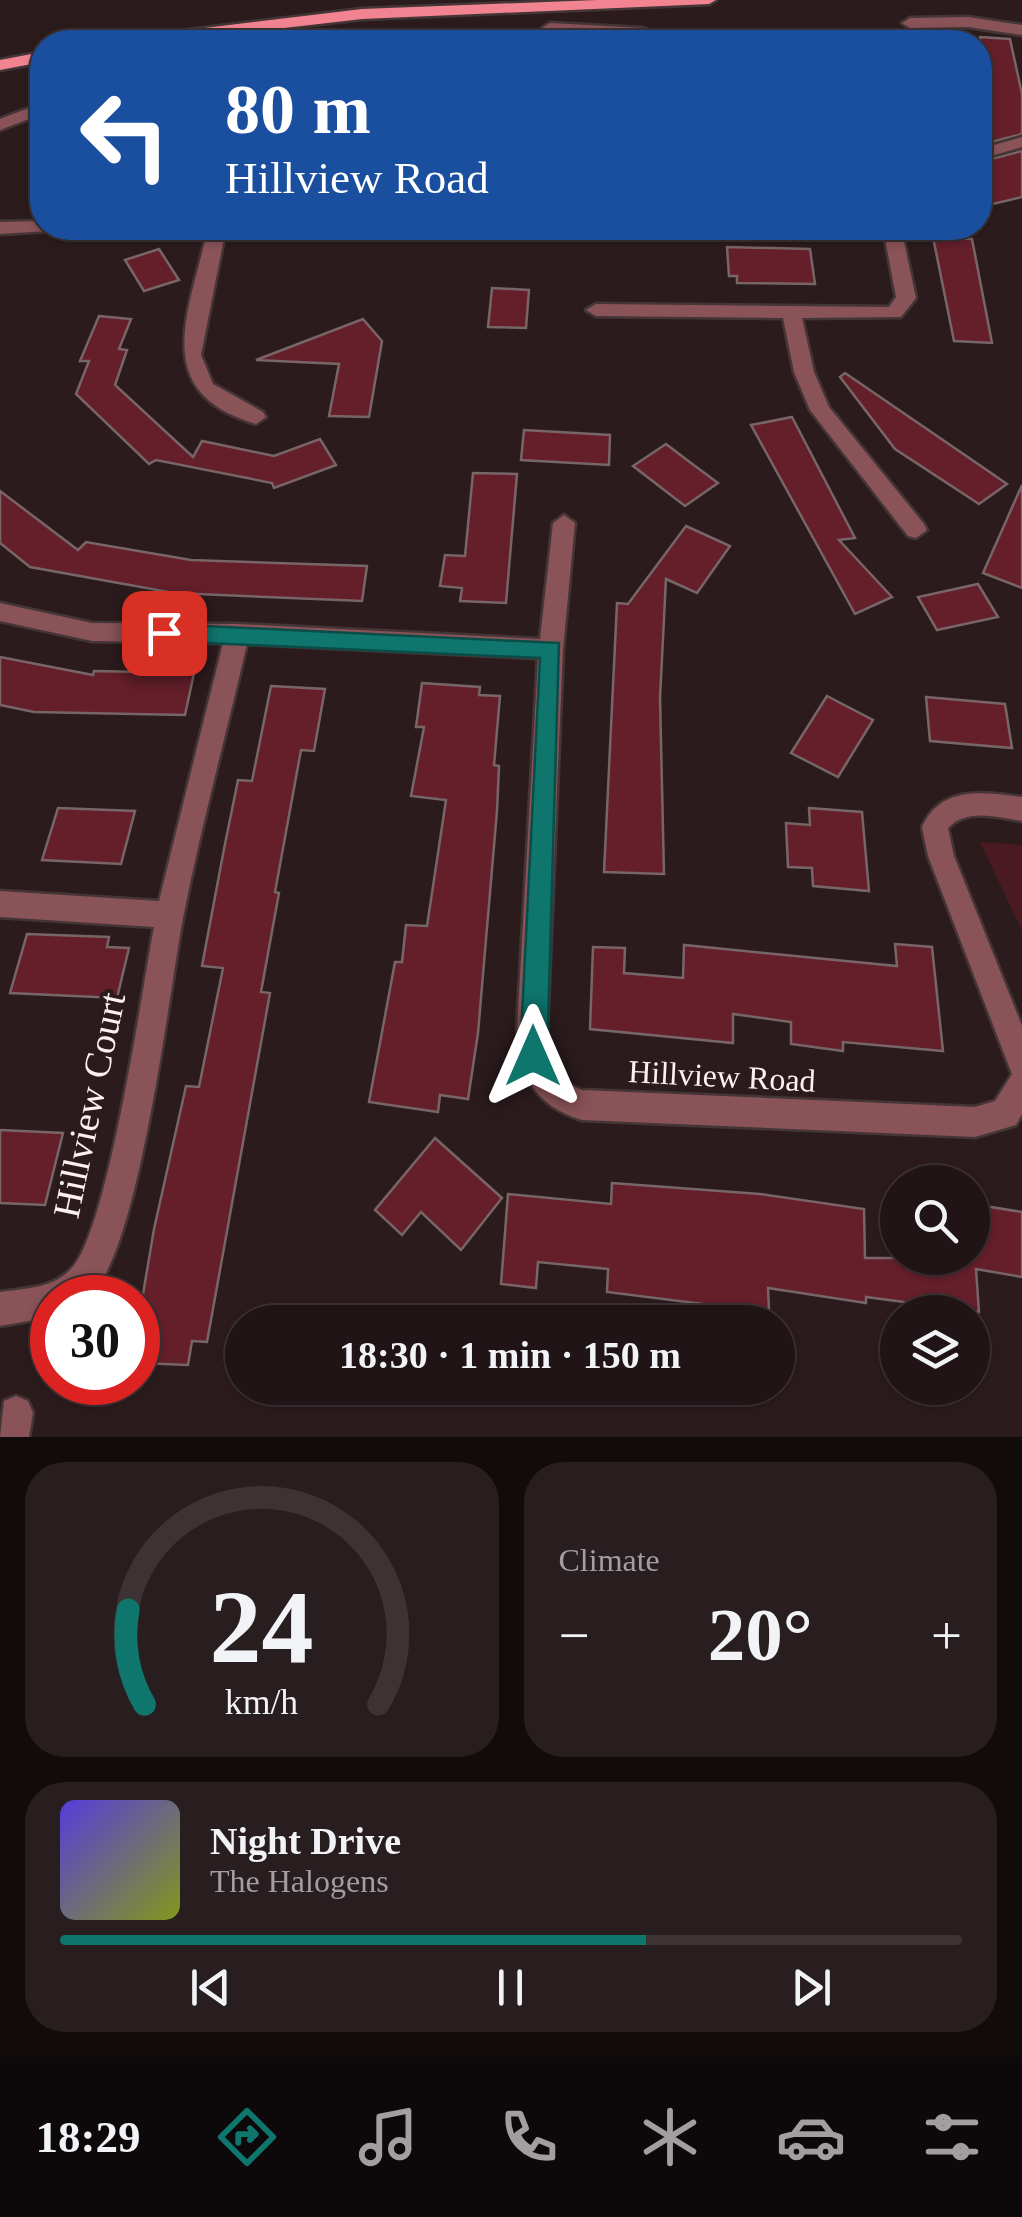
<!DOCTYPE html>
<html lang="en">
<head>
<meta charset="utf-8">
<style>
  body { margin:0; font-family:"Times New Roman",serif; background:#281d1f; color:#f1f3f6; height:100vh; display:flex; flex-direction:column; font-size:38px; white-space:nowrap }
  * { box-sizing:border-box; margin:0 }
  p { font-size:32px; color:#a29ea1 }
  .icon { flex:none; width:55px; height:55px; fill:none; stroke:currentColor; stroke-width:2; stroke-linecap:round; stroke-linejoin:round }
  .map { position:relative; height:1437px; overflow:hidden }
  .drawer { display:flex; flex-direction:column; gap:25px; padding:25px; background:#120b0c; flex:1 }
  .drawer>* { flex:none }
  .top-card { position:absolute; left:30px; top:30px; width:962px; height:210px; border-radius:40px; box-shadow:0 2px 8px #0004,0 0 0 2px #3d3335; background:#1a4fa0; color:#fff; overflow:hidden }
  .tools { position:absolute; left:880px; top:1165px; display:grid; gap:20px }
  .tools a { display:grid; place-items:center; width:110px; height:110px; border-radius:50%; background:#201416; box-shadow:0 2px 8px #0004,0 0 0 2px #3d3335; font-size:50px }
  .speed { position:absolute; left:30px; top:1275px; display:flex; gap:20px; font-size:50px; font-weight:700; text-align:center }
  .speed>* { display:grid; place-content:center; width:130px; height:130px; border-radius:50%; background:#201416; box-shadow:0 2px 8px #0004,0 0 0 2px #3d3335; line-height:1 }
  .speed .limit { border:15px solid #d22; background:#fff; color:#111 }
  .pin { position:absolute; display:grid; place-items:center; width:85px; height:85px; color:#fff; margin:-42px; border-radius:20px; box-shadow:0 5px 15px #0006 }
  .me { position:absolute; width:110px; margin:-55px; rotate:0deg; stroke-linejoin:round; filter:drop-shadow(0 0 8px #0008) }
  .turn { display:flex; align-items:center; gap:35px; height:210px; padding:0 30px; font-size:45px }
  .turn .icon { width:130px; height:130px; stroke-width:2.5 }
  .turn b { display:block; font-size:70px; line-height:85px }
  .big { font-size:75px; font-weight:700; line-height:1.1 }
  .drawer .widget { flex:1; display:flex; flex-direction:column; justify-content:center; gap:15px; min-width:0; padding:0 35px; border-radius:40px; background:#281d1f }
  .drawer .dial { align-items:center; gap:0 }
  .dial svg { height:260px; overflow:visible; fill:none; stroke:#3d3335; stroke-width:7; stroke-linecap:round; text-anchor:middle }
  .dial text { fill:#f1f3f6; stroke:none }
  .song { display:flex; align-items:center; gap:30px }
  .cover { width:120px; height:120px; border-radius:15px; background:linear-gradient(135deg,hsl(250 70% 55%),hsl(70 70% 35%)) }
  .played { height:10px; border-radius:5px; background:linear-gradient(90deg,#0f766e 65%,#3d3335 65%) }
  .keys { display:flex; justify-content:space-around; direction:ltr }
  .heat { display:flex; justify-content:space-between; align-items:center; font-size:55px; direction:ltr }
  .drawer .tiles { flex:1; display:grid; gap:25px; grid-template-columns:1fr 1fr }
  .widget:last-child { grid-column:span 2 }
  .trip { position:absolute; left:225px; top:1305px; width:570px; height:100px; border-radius:50px; background:#201416; box-shadow:0 2px 8px #0004,0 0 0 2px #3d3335; font-weight:700; line-height:100px; text-align:center }
  .menu { display:flex; height:160px; justify-content:space-around; align-items:center; background:#0d0809; color:#a29ea1 }
  .menu .icon { width:70px; height:70px }
  .menu .selected { color:#0f766e }
  .menu b { font-size:45px; color:#f1f3f6 }
  .map>svg:first-child { display:block }
</style>
</head>
<body>
<div class="map">
<svg width="1022" height="1437" viewBox="0 0 1022 1437">
  <rect width="100%" height="100%" fill="#2b1b1d"/>
  <!-- green -->
  <polygon fill="#4b1921" points="980,842 1022,845 1022,931"/>
  <!-- building -->
  <g fill="#641f2b" stroke="#786567" stroke-width="2.5">
    <polygon points="980,37 1010,39 1022,94 1022,134 980,145"/>
    <polygon points="1022,151 1022,197 980,207 980,162"/>
    <polygon points="933,237 972,239 992,343 954,341"/>
    <polygon points="727,247 810,249 815,284 737,283 737,276 729,276"/>
    <polygon points="159,249 179,280 144,291 125,260"/>
    <polygon points="492,288 529,290 526,328 488,327"/>
    <polygon points="99,316 131,319 119,349 127,350 115,385 193,457 202,441 274,456 320,439 336,465 274,488 272,483 156,460 149,464 76,394 89,361 80,361"/>
    <polygon points="363,319 382,341 369,417 329,416 339,364 256,360"/>
    <polygon points="845,373 978,464 1007,484 979,504 895,449 840,377"/>
    <polygon points="792,417 855,538 839,540 892,597 855,614 751,425"/>
    <polygon points="524,430 610,435 609,465 521,460"/>
    <polygon points="666,444 691,463 718,483 685,506 633,466"/>
    <polygon points="473,473 517,474 506,603 460,601 462,588 440,586 445,555 465,556"/>
    <polygon points="1022,485 1022,588 983,573"/>
    <polygon points="0,491 78,550 86,542 191,560 367,566 362,601 174,593 30,567 0,543"/>
    <polygon points="686,526 730,546 697,593 666,579 660,698 664,874 604,872 617,603 628,604"/>
    <polygon points="978,584 998,617 937,630 918,597"/>
    <polygon points="0,657 93,675 94,671 194,673 185,715 34,712 0,705"/>
    <polygon points="422,683 480,687 479,695 500,696 494,765 499,766 497,811 478,1033 468,1099 440,1095 438,1112 369,1102 395,962 402,962 406,925 427,926 446,800 411,796 424,727 416,727"/>
    <polygon points="271,686 325,689 314,751 301,750 275,892 279,893 261,992 270,993 207,1342 192,1341 188,1365 138,1363 138,1324 154,1229 186,1086 199,1087 223,968 202,966 224,849 238,780 252,781"/>
    <polygon points="827,696 873,720 838,777 791,753"/>
    <polygon points="926,697 1005,704 1012,748 930,741"/>
    <polygon points="58,808 135,811 121,864 42,860"/>
    <polygon points="809,808 862,812 869,891 813,886 812,868 788,867 786,823 810,825"/>
    <polygon points="27,934 109,937 107,947 129,948 117,998 10,993"/>
    <polygon points="895,944 932,947 943,1051 843,1042 843,1051 791,1044 791,1022 733,1014 733,1043 590,1029 593,947 625,948 624,973 683,978 684,945 897,966"/>
    <polygon points="0,1130 63,1133 45,1205 0,1203"/>
    <polygon points="435,1138 502,1198 461,1250 421,1212 402,1235 375,1210"/>
    <polygon points="612,1183 760,1194 864,1209 865,1258 972,1258 972,1204 1022,1212 1022,1277 976,1269 979,1312 866,1297 866,1303 768,1288 769,1310 703,1304 607,1292 608,1269 538,1262 536,1288 501,1284 508,1194 611,1204"/>
  </g>
  <g fill="none" stroke-linecap="round" stroke-linejoin="round">
    <defs>
      <g id="minor">
        <polygon points="968,17 1022,25 1022,35 968,27 910,28 902,23 910,18"/>
        <polygon points="550,23 643,28 683,42 545,31 542,28"/>
        <polygon points="42,103 42,114 0,130 0,119"/>
        <polygon points="1022,137 1022,147 980,159 980,149"/>
        <polygon points="42,221 42,228 51,228 48,231 0,234 0,222"/>
        <path d="M208,228H226L201,355L213,384L263,412L266,417L256,424C147,392 190,311 208,228Z"/>
        <polygon points="883,228 901,228 916,298 901,317 802,318 814,372 829,407 924,524 927,530 916,538 908,536 810,410 794,372 783,318 596,316 586,310 596,304 889,307 896,297"/>
        <path d="M564,515L575,523L563,649L547,1029C548,1057 553,1080 582,1090L975,1107L995,1101L1012,1074L928,856L922,827C941,785 983,792 1022,797V821C997,817 967,808 948,828L954,856L1022,1026V1114L1016,1125L975,1137L582,1120C536,1106 519,1077 517,1029L538,658L247,644C226,735 201,826 183,918C169,992 139,1257 88,1298H52V1317L0,1326V1292C26,1288 52,1289 71,1269C108,1232 142,990 154,927L0,917V891L159,901L223,643L92,641L0,621V603L92,623L237,624L540,639L553,523Z"/>
        <polygon points="16,1396 28,1401 33,1413 29,1437 0,1437 4,1401"/>
      </g>
      <g id="major">
        <polygon points="597,0 716,0 709,4 362,19 164,42 122,42 130,37 362,9"/>
        <polygon points="42,52 42,62 0,70 0,60"/>
      </g>
    </defs>
    <!-- minor casing -->
    <use href="#minor" stroke="#443536" stroke-width="5"/>
    <!-- major casing -->
    <use href="#major" stroke="#443536" stroke-width="5"/>
    <!-- minor -->
    <use href="#minor" fill="#895358" fill-rule="evenodd"/>
    <!-- major -->
    <use href="#major" fill="#f28491" fill-rule="evenodd"/>
  </g>
  <!-- route -->
  <polygon fill="#0f766e" stroke="#0a4d48" stroke-width="2.5" points="164,624 559,643 547,1056 543,1066 533,1069 524,1066 520,1056 540,658 164,641 154,633"/>
  <g text-anchor="middle" stroke-width="8" stroke-linejoin="round" paint-order="stroke">
    <!-- street labels -->
    <g font-size="32" fill="#fcf1f1" stroke="#2b1b1d">
      <text transform="translate(722 1076) rotate(3)" y="11">Hillview Road</text>
    </g>
    <!-- near-street labels -->
    <g font-size="38" fill="#fcf1f1" stroke="#2b1b1d">
      <text transform="translate(89 1105) rotate(-78)" y="13">Hillview Court</text>
    </g>
  </g>
</svg>
<div class="tools">
<a><svg class="icon" aria-label="search" viewBox="0 0 24 24"><circle cx="10" cy="10" r="6"/><path d="M15 15l6 6"/></svg></a>
<a><svg class="icon" aria-label="layers" viewBox="0 0 24 24"><path d="M12 4l9 5-9 5-9-5zM3 14l9 5 9-5"/></svg></a>
</div>
<div class="speed"><div class="limit">30</div></div>
<div class="pin" style="left:164px;top:633px;background:#d93025"><svg class="icon" aria-label="arrive" viewBox="0 0 24 24"><path d="M6 21V4h12l-3 4 3 4H6"/></svg></div>
<svg class="me" style="left:533px;top:1056px" viewBox="-20 -20 40 40"><path d="M0-17L14 15 0 8-14 15z" fill="#0f766e" stroke="#fff" stroke-width="4"/></svg>
<div class="trip">18:30 · 1 min · 150 m</div>
<div class="top-card">
<div class="turn"><svg class="icon" aria-label="left" viewBox="0 0 24 24"><path d="M17 20v-9H6M10 6l-5 5 5 5"/></svg><div><b>80 m</b>Hillview Road</div></div>
</div>
</div>
<section class="drawer">
<div class="tiles">
<div class="widget dial"><svg viewBox="0 0 100 80">
<path d="M14 69A42 42 0 1 1 86 69"/>
<path d="M14 69A42 42 0 0 1 9 40" stroke="#0f766e"/>
<text x="50" y="56" font-size="32" font-weight="700">24</text>
<text x="50" y="72" font-size="11">km/h</text>
</svg></div>
<div class="widget"><p>Climate</p>
<div class="heat"><a>−</a><b class="big">20°</b><a>+</a></div>
</div>
<div class="widget">
<div class="song"><i class="cover"></i><div><b>Night Drive</b><p>The Halogens</p></div></div>
<div class="played"></div>
<div class="keys"><svg class="icon" aria-label="previous" viewBox="0 0 24 24"><path d="M18 5L8 12l10 7zM5 5v14"/></svg><svg class="icon" aria-label="pause" viewBox="0 0 24 24"><path d="M8 5v14M16 5v14"/></svg><svg class="icon" aria-label="next" viewBox="0 0 24 24"><path d="M6 5l10 7-10 7zM19 5v14"/></svg></div>
</div>
</div>
</section>
<nav class="menu">
<b>18:29</b>
<svg class="icon selected" aria-label="directions" viewBox="0 0 24 24"><path d="M12 3l9 9-9 9-9-9zM9 14v-3h6M13 9l2 2-2 2"/></svg>
<svg class="icon" aria-label="music" viewBox="0 0 24 24"><path d="M9 18V5l10-2v13"/><circle cx="6" cy="18" r="3"/><circle cx="16" cy="16" r="3"/></svg>
<svg class="icon" aria-label="phone" viewBox="0 0 24 24"><path d="M5 4h4l2 5-3 2q2 4 5 5l2-3 5 2v4C11 20 4 13 5 4z"/></svg>
<svg class="icon" aria-label="climate" viewBox="0 0 24 24"><path d="M12 3v18M4 7l16 10M4 17L20 7"/></svg>
<svg class="icon" aria-label="car" viewBox="0 0 24 24"><path d="M5 17H2v-5l4-1 3-4h7l3 4 3 1v5h-3M9 17h6M6 11h13"/><circle cx="7" cy="17" r="2"/><circle cx="17" cy="17" r="2"/></svg>
<svg class="icon" aria-label="filters" viewBox="0 0 24 24"><path d="M4 7h16M4 17h16"/><circle cx="9" cy="7" r="2"/><circle cx="15" cy="17" r="2"/></svg>
</nav>
</body>
</html>
